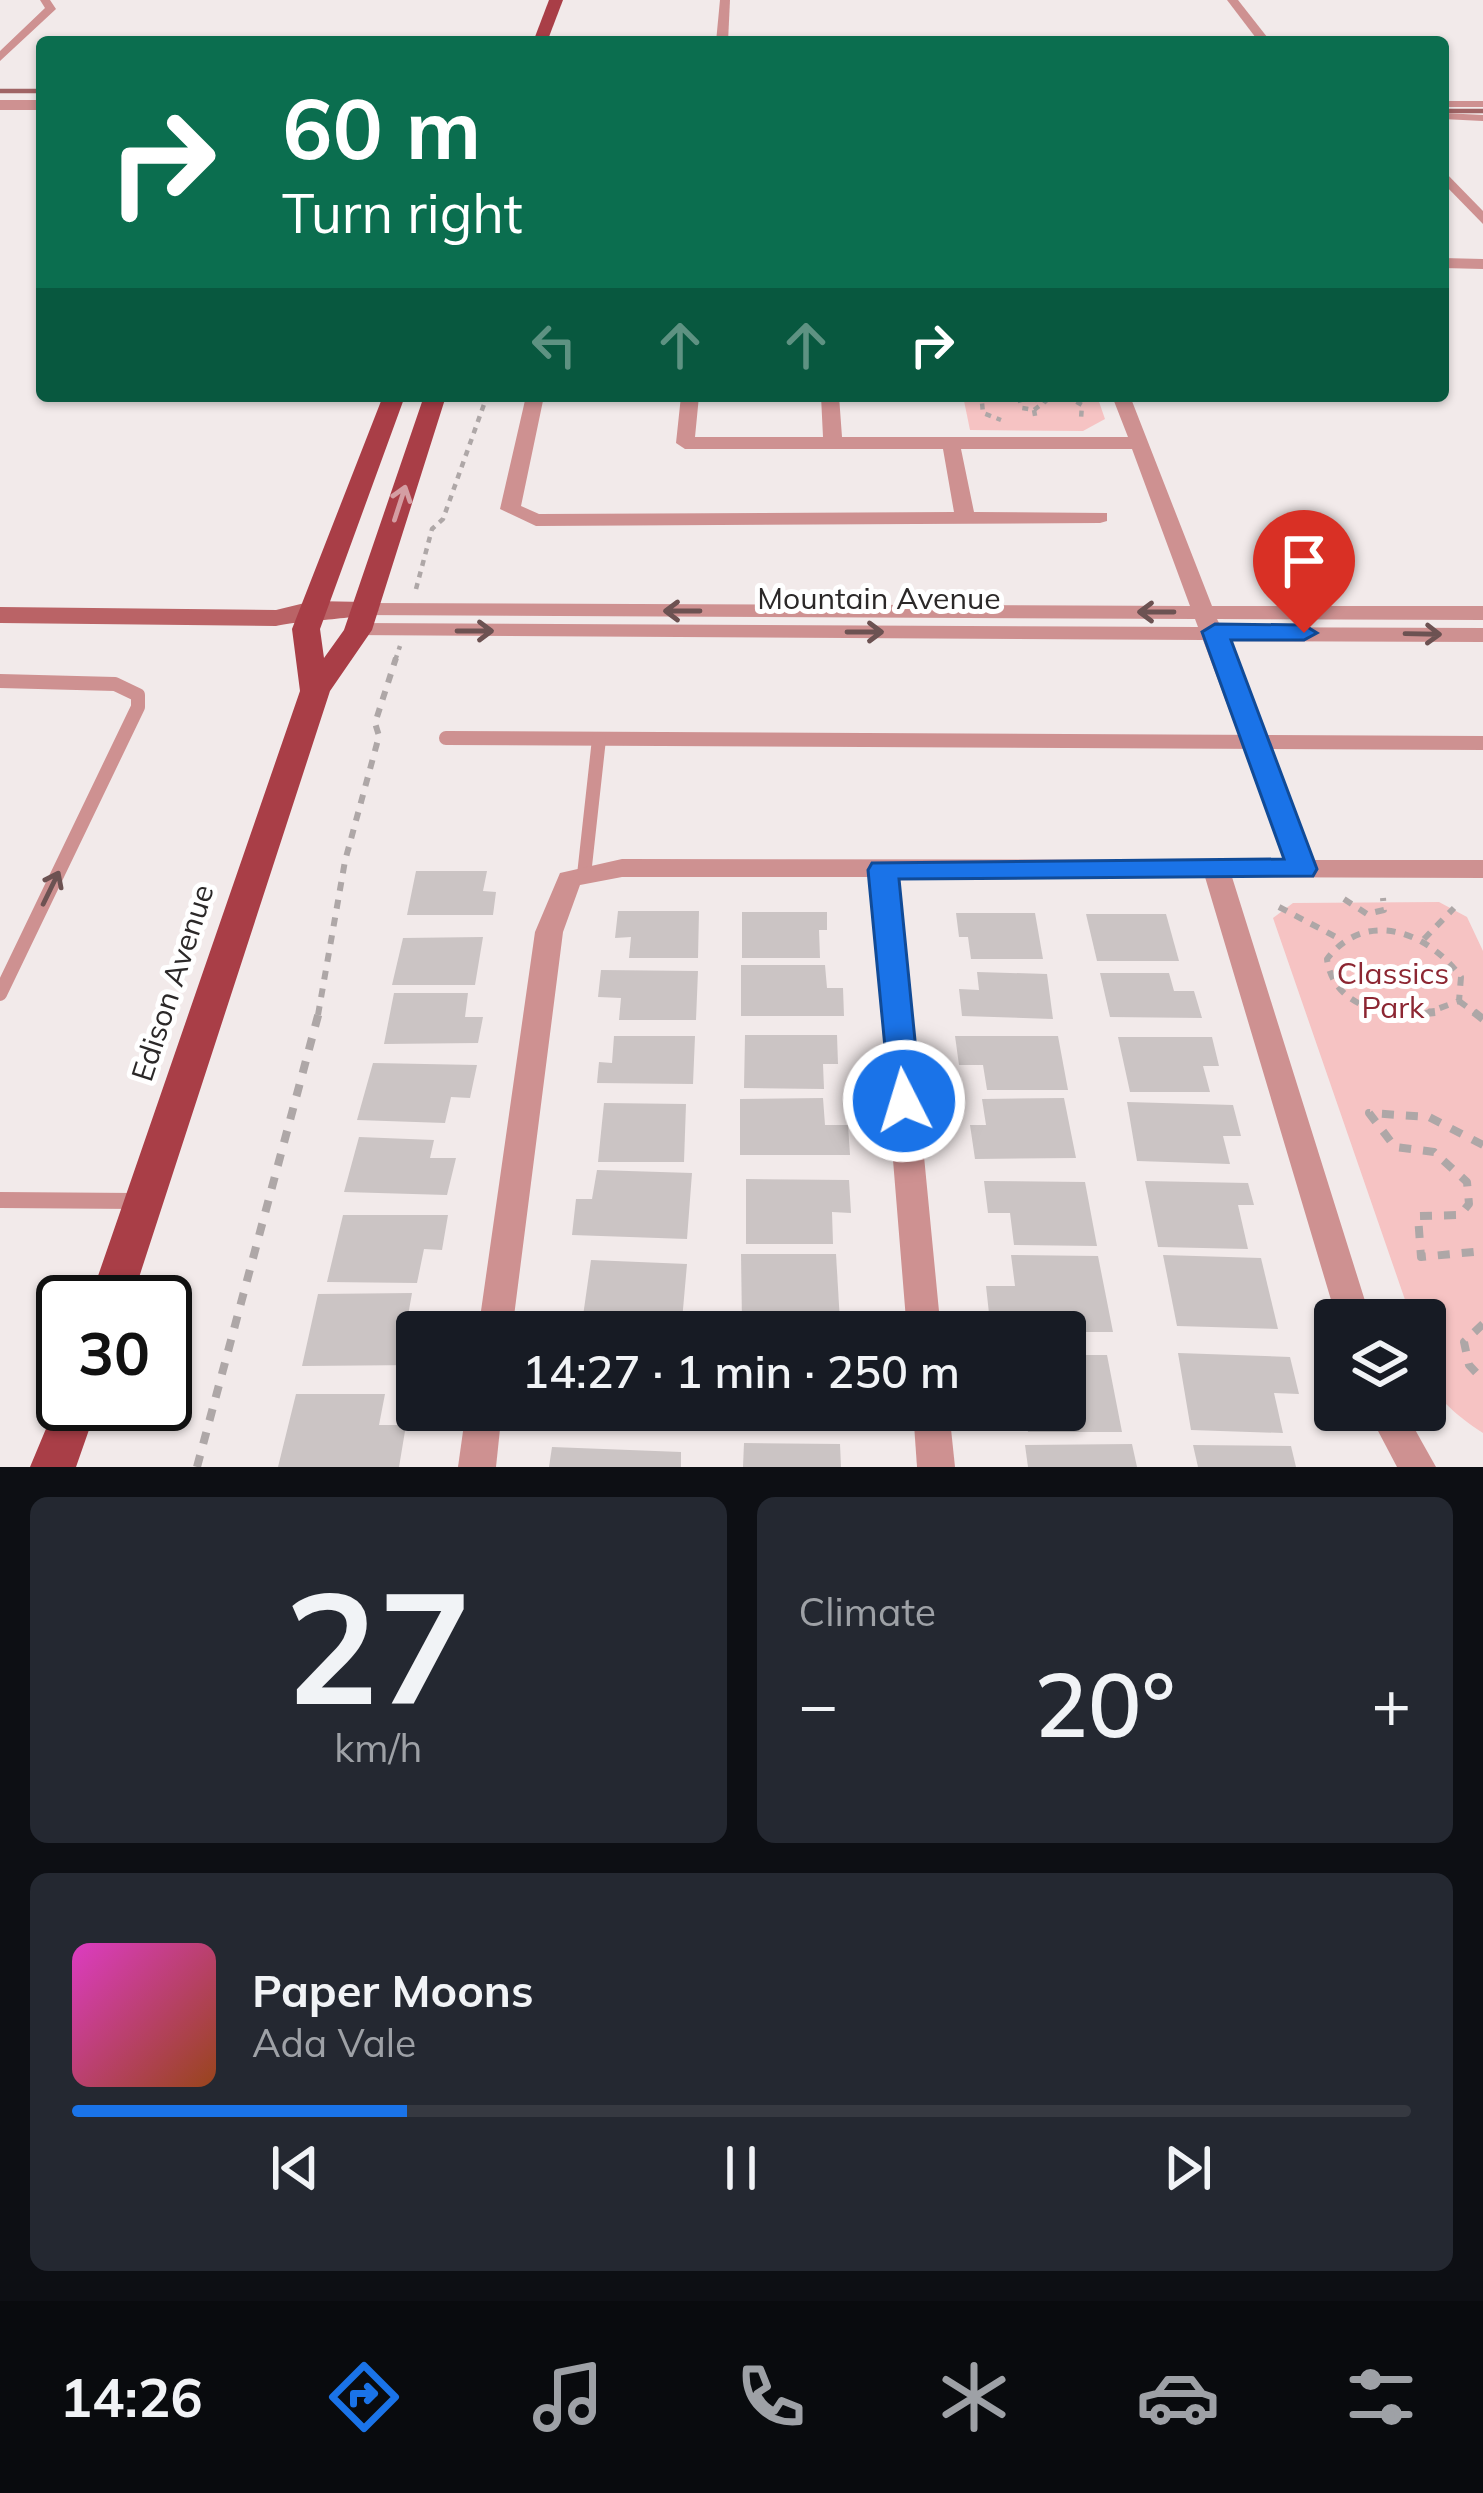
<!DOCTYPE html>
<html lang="en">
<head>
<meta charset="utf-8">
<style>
  body { margin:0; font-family:Mulish,sans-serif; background:#242831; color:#f1f3f6; height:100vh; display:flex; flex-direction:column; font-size:45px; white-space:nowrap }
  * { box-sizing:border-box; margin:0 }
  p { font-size:39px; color:#9ea1a6 }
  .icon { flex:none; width:66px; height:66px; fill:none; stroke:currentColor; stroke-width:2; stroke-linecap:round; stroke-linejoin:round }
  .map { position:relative; height:1467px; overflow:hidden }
  .sheet { display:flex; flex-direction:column; gap:30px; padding:30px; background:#0d0f14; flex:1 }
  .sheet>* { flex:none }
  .top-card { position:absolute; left:36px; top:36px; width:1413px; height:366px; border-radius:12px; box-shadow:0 3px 9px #0004; background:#0b6e4f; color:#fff; overflow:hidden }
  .buttons { position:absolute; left:1314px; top:1299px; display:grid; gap:24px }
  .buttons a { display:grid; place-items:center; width:132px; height:132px; border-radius:12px; background:#171b24; box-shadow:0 3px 9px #0004; font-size:60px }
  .speed { position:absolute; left:36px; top:1275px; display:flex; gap:24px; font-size:60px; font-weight:700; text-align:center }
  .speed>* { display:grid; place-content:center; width:156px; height:156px; border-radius:50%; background:#171b24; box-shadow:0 3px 9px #0004; line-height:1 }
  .speed .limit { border:6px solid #111; border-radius:18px; background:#fff; color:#111 }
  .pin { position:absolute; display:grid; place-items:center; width:102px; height:102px; color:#fff; margin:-123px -51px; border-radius:50% 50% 50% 0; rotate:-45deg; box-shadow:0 0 12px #0007 }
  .pin .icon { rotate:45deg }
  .me { position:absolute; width:132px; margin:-66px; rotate:355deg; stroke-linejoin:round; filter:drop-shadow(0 0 9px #0008) }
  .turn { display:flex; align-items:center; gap:42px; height:252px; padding:0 48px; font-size:54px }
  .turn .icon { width:156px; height:156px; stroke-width:2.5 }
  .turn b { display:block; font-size:84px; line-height:102px }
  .lanes { display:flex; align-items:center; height:114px; padding:0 48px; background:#0003; justify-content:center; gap:60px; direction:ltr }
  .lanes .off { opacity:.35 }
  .big { font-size:90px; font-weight:600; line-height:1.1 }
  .sheet .card { flex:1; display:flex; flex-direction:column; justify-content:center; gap:18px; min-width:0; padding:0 42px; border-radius:18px; background:#242831 }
  .sheet .dial { align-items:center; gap:0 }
  .dial b { font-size:156px; line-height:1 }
  .song { display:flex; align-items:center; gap:36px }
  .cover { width:144px; height:144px; border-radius:18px; background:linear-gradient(135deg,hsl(310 70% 55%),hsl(20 70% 35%)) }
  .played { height:12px; border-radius:6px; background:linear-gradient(90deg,#1a73e8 25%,#363941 25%) }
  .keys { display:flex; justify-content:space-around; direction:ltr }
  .heat { display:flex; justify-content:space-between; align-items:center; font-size:66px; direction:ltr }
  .sheet .tiles { flex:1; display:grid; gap:30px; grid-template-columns:1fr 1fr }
  .card:last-child { grid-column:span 2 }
  .trip { position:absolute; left:396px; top:1311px; width:690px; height:120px; border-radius:12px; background:#171b24; box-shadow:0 3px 9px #0004; font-weight:600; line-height:120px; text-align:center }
  .dock { display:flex; height:192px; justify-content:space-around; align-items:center; background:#090b0e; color:#9ea1a6 }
  .dock .icon { width:84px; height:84px }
  .dock .current { color:#1a73e8 }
  .dock b { font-size:54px; color:#f1f3f6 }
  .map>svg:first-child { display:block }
</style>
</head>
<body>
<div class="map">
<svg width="1483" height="1467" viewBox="0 0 1483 1467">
  <rect width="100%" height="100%" fill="#f2eaea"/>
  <!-- green -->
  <g fill="#f6c3c3">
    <polygon points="963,396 1097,396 1105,419 1083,431 970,430"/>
    <path d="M1439,902L1467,917L1483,951V1433C1431,1398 1425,1384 1425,1320H1412L1273,918L1293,903Z"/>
  </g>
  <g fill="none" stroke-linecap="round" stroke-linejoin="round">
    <!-- stream -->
    <g stroke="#a06465" stroke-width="4.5">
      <polyline points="0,91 42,91"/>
      <polyline points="1443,111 1483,111"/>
    </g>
  </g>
  <!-- building -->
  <g fill="#cbc4c4">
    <polygon points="416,871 487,871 483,891 496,892 493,915 407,915"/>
    <polygon points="618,911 699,911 698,958 629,958 631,937 615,938"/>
    <polygon points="742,912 827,912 827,930 819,930 820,958 742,958"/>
    <polygon points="956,913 1035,913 1043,959 971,959 968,937 959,937"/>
    <polygon points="1086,914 1166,914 1179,961 1097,961"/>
    <polygon points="483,937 475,985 392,985 403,938"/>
    <polygon points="741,965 825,965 827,988 843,988 844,1016 741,1016"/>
    <polygon points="601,970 698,971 696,1020 619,1020 621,998 598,997"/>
    <polygon points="977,972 1047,974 1053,1019 962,1016 959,989 979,990"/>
    <polygon points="1100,973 1169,973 1174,991 1194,991 1202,1018 1110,1017"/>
    <polygon points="394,993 468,993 465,1017 483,1017 478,1043 384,1044"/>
    <polygon points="745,1035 837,1035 838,1064 823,1064 824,1089 744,1088"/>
    <polygon points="614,1036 695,1036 693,1084 597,1083 599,1062 612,1063"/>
    <polygon points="955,1036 1058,1036 1068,1090 987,1090 983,1065 959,1065"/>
    <polygon points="1118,1037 1212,1037 1219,1066 1203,1066 1210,1092 1130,1092"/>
    <polygon points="373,1063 477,1065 470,1098 451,1097 445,1123 357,1120"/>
    <polygon points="823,1098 825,1125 848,1125 850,1155 740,1155 740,1099"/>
    <polygon points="1064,1098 1076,1158 975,1159 970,1125 986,1125 982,1099"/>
    <polygon points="1127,1102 1233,1105 1241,1136 1223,1136 1230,1164 1137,1161"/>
    <polygon points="604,1103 686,1104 684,1162 598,1162"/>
    <polygon points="359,1137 434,1140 430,1158 456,1158 447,1195 344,1192"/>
    <polygon points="597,1170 692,1173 687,1239 572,1235 576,1199 592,1199"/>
    <polygon points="746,1179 849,1180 851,1213 832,1212 833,1244 746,1244"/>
    <polygon points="984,1181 1085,1182 1097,1246 1014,1245 1010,1213 988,1213"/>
    <polygon points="1145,1181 1248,1183 1254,1205 1238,1205 1248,1249 1158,1247"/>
    <polygon points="343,1215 448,1215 442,1250 424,1249 417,1283 327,1282"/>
    <polygon points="741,1254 836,1254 840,1322 742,1323"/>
    <polygon points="1011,1255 1098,1256 1113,1332 991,1332 986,1286 1015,1286"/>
    <polygon points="1163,1255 1261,1258 1278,1329 1177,1326"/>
    <polygon points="591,1260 687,1264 681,1332 581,1330"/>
    <polygon points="412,1293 406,1327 431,1327 430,1332 417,1332 417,1365 302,1366 318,1294"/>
    <polygon points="1178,1353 1290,1357 1299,1394 1274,1393 1283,1433 1191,1430"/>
    <polygon points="1065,1355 1107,1355 1122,1432 1028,1432 1025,1410 1065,1410"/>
    <polygon points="296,1394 385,1394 379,1425 406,1425 399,1467 278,1467"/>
    <polygon points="577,1410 672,1410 671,1421 576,1418"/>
    <polygon points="737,1410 845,1410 846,1430 737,1430"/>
    <polygon points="744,1443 840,1444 841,1467 743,1467"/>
    <polygon points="1132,1444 1137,1467 1028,1467 1025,1445"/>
    <polygon points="1193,1445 1291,1446 1296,1467 1198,1467"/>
    <polygon points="552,1447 681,1452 681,1467 549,1467"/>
  </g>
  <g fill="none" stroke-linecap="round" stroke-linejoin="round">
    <!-- path-far2 -->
    <g stroke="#aea7a7" stroke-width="4.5" stroke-dasharray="6 6" stroke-linecap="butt">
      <polyline points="991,396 982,403 983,413 1001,420"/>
      <polyline points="1066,396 1082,405 1081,419"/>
      <polygon points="1019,398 1046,401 1034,410 1022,408"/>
      <polyline points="1034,410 1036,421"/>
      <polyline points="416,589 432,529 443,519 487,396"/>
      <polyline points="395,661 400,646"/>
    </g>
    <!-- path-far1 -->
    <g stroke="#aea7a7" stroke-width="6" stroke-dasharray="9 9" stroke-linecap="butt">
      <polyline points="1344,899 1367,914 1384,910 1383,898"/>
      <polyline points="1279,907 1338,938"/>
      <polyline points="1424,939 1454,908"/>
      <polyline points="1459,1001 1478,1015"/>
      <polyline points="318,1015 345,861 379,736 375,723 396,658"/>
      <path d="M1393,1015C1360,1007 1332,995 1327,959C1366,908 1428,932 1461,977L1459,1001L1421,1015"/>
    </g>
    <!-- path -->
    <g stroke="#aea7a7" stroke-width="8" stroke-dasharray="12 12" stroke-linecap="butt">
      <polyline points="1381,1012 1398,1016 1435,1012"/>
      <polyline points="1474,1012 1483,1019"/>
      <polyline points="1483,1145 1429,1117 1369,1113 1395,1147 1434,1152 1467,1182 1469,1204 1460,1215 1418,1216 1421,1257 1483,1251"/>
      <polyline points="1483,1324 1464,1342 1469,1365 1483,1380"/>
      <polyline points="197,1467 319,1012"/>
    </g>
    <!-- service-far2 -->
    <g stroke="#ce9191" stroke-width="6">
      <polyline points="1443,104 1483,104"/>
      <polyline points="1443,116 1483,118"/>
    </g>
    <!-- service-far1 -->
    <g stroke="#ce9191" stroke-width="14">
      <polyline points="0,681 115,684 138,695 138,707 0,994"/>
      <polyline points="446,738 1483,743"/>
      <polyline points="584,875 599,739"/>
    </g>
    <!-- service -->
    <polyline stroke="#ce9191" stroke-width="16" points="0,1200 137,1201"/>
    <!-- minor -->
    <g fill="#ce9191" fill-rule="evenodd">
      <polygon points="40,0 50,0 56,9 0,61 0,51 45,8"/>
      <polygon points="720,0 730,0 728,42 716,42"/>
      <polygon points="1227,0 1238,0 1271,42 1259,42"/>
      <polygon points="1443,170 1483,211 1483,224 1443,183"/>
      <polygon points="1443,258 1483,259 1483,269 1443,268"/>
      <polygon points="526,396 544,396 521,506 539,514 954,512 943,449 685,449 676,443 681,396 699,396 695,437 823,437 821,396 839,396 842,437 1128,437 1112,396 1130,396 1212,606 1483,606 1483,620 1217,619 1221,627 1483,628 1483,642 1226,641 1312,860 1483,860 1483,878 1232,877 1371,1320 1337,1320 1205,877 897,877 941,1332 907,1332 870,877 622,877 580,885 563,932 512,1332 478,1332 535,932 560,873 622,859 1285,860 1203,640 350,635 347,630 350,625 358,623 1198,627 1195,619 357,615 354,610 357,605 365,603 1190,606 1132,449 961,449 974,512 1107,513 1107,521 1100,523 536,526 500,509"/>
      <polygon points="466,1410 502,1410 496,1467 458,1467"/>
      <polygon points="913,1410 949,1410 955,1467 917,1467"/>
      <polygon points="1367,1410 1404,1410 1436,1467 1397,1467"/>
    </g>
    <!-- tertiary -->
    <rect fill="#ce9191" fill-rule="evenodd" x="0" y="100" width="42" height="10"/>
    <!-- secondary -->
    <path fill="#ba6366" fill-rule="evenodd" d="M313,601L365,602L379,610C368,619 300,620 276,626L0,623V607L276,610Z"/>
    <!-- primary -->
    <g fill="#a93e47" fill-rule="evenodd">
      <polygon points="549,0 563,0 547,42 533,42"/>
      <polygon points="383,396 405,396 320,629 324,658 344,630 424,396 446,396 372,630 330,691 131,1302 89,1302 300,691 292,629"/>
      <polygon points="63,1388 63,1404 98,1404 76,1467 30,1467"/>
    </g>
  </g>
  <!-- one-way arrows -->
  <defs><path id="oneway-shaft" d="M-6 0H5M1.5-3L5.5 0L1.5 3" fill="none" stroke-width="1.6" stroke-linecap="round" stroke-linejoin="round" transform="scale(3)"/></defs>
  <use stroke="#d49ea3" href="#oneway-shaft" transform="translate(400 503) rotate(-72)"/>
  <g stroke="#6c5252">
    <use href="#oneway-shaft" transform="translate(682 611) rotate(-180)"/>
    <use href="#oneway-shaft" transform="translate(1156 612) rotate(-180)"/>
    <use href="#oneway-shaft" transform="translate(475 631)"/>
    <use href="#oneway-shaft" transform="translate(865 632)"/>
    <use href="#oneway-shaft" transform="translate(1423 634) rotate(1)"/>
    <use href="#oneway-shaft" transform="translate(51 888) rotate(-64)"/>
  </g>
  <!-- route -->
  <polygon fill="#1a73e8" stroke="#114b97" stroke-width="3" points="1215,624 1304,625 1317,633 1304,640 1231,640 1317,869 1313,876 899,879 921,1101 916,1110 891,1110 868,870 872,863 1284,859 1202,632"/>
  <g text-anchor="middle" stroke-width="10" stroke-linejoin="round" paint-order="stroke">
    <!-- street labels -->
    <g font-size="30" fill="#2b2828" stroke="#fff">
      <text x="879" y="609">Mountain Avenue</text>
      <text transform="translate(173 983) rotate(-72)" y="10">Edison Avenue</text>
    </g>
    <!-- park labels -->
    <g font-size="30" fill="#8c2632" stroke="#fff">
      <text x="1393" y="984">Classics<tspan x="1393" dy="34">Park</tspan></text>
    </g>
  </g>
</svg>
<div class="buttons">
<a><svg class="icon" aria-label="layers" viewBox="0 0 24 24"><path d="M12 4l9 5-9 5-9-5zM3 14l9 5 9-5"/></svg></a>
</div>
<div class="speed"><div class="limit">30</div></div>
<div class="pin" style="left:1304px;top:633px;background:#d93025"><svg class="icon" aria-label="arrive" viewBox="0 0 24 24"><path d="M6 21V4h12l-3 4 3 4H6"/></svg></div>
<svg class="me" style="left:904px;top:1101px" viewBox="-20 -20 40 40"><circle r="17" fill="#1a73e8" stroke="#fff" stroke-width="3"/><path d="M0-11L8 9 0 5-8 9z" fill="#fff"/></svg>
<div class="trip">14:27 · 1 min · 250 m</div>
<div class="top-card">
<div class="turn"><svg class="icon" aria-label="right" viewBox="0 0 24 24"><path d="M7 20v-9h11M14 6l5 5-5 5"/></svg><div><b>60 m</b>Turn right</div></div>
<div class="lanes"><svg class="icon off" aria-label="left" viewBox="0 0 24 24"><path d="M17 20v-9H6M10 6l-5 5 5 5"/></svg><svg class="icon off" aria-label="ahead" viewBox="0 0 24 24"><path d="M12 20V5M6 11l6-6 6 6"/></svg><svg class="icon off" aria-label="ahead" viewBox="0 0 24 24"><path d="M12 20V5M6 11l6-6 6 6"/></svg><svg class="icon" aria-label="right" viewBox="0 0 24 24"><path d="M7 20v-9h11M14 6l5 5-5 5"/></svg></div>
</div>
</div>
<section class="sheet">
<div class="tiles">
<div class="card dial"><b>27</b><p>km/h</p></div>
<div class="card"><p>Climate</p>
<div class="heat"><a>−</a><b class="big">20°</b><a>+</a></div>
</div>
<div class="card">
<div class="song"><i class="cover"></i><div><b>Paper Moons</b><p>Ada Vale</p></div></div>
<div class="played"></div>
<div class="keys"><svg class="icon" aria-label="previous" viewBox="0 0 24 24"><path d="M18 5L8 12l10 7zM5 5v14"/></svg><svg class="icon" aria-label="pause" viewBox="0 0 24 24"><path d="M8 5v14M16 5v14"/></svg><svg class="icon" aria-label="next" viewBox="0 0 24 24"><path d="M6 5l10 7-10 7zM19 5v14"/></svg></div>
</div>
</div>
</section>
<nav class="dock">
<b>14:26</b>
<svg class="icon current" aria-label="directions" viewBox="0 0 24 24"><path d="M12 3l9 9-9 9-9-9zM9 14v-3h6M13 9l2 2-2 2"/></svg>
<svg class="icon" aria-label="music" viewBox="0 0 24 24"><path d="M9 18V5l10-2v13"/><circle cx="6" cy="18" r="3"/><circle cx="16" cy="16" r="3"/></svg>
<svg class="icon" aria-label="phone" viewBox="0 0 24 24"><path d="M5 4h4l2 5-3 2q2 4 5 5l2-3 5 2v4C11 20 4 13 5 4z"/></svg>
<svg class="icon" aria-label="climate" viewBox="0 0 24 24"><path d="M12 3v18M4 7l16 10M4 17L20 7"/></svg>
<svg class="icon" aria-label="car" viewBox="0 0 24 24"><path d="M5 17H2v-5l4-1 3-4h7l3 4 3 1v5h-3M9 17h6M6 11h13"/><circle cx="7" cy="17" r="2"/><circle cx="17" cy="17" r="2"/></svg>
<svg class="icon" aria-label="filters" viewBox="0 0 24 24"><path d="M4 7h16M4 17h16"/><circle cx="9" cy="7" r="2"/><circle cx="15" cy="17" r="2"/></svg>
</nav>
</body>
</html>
